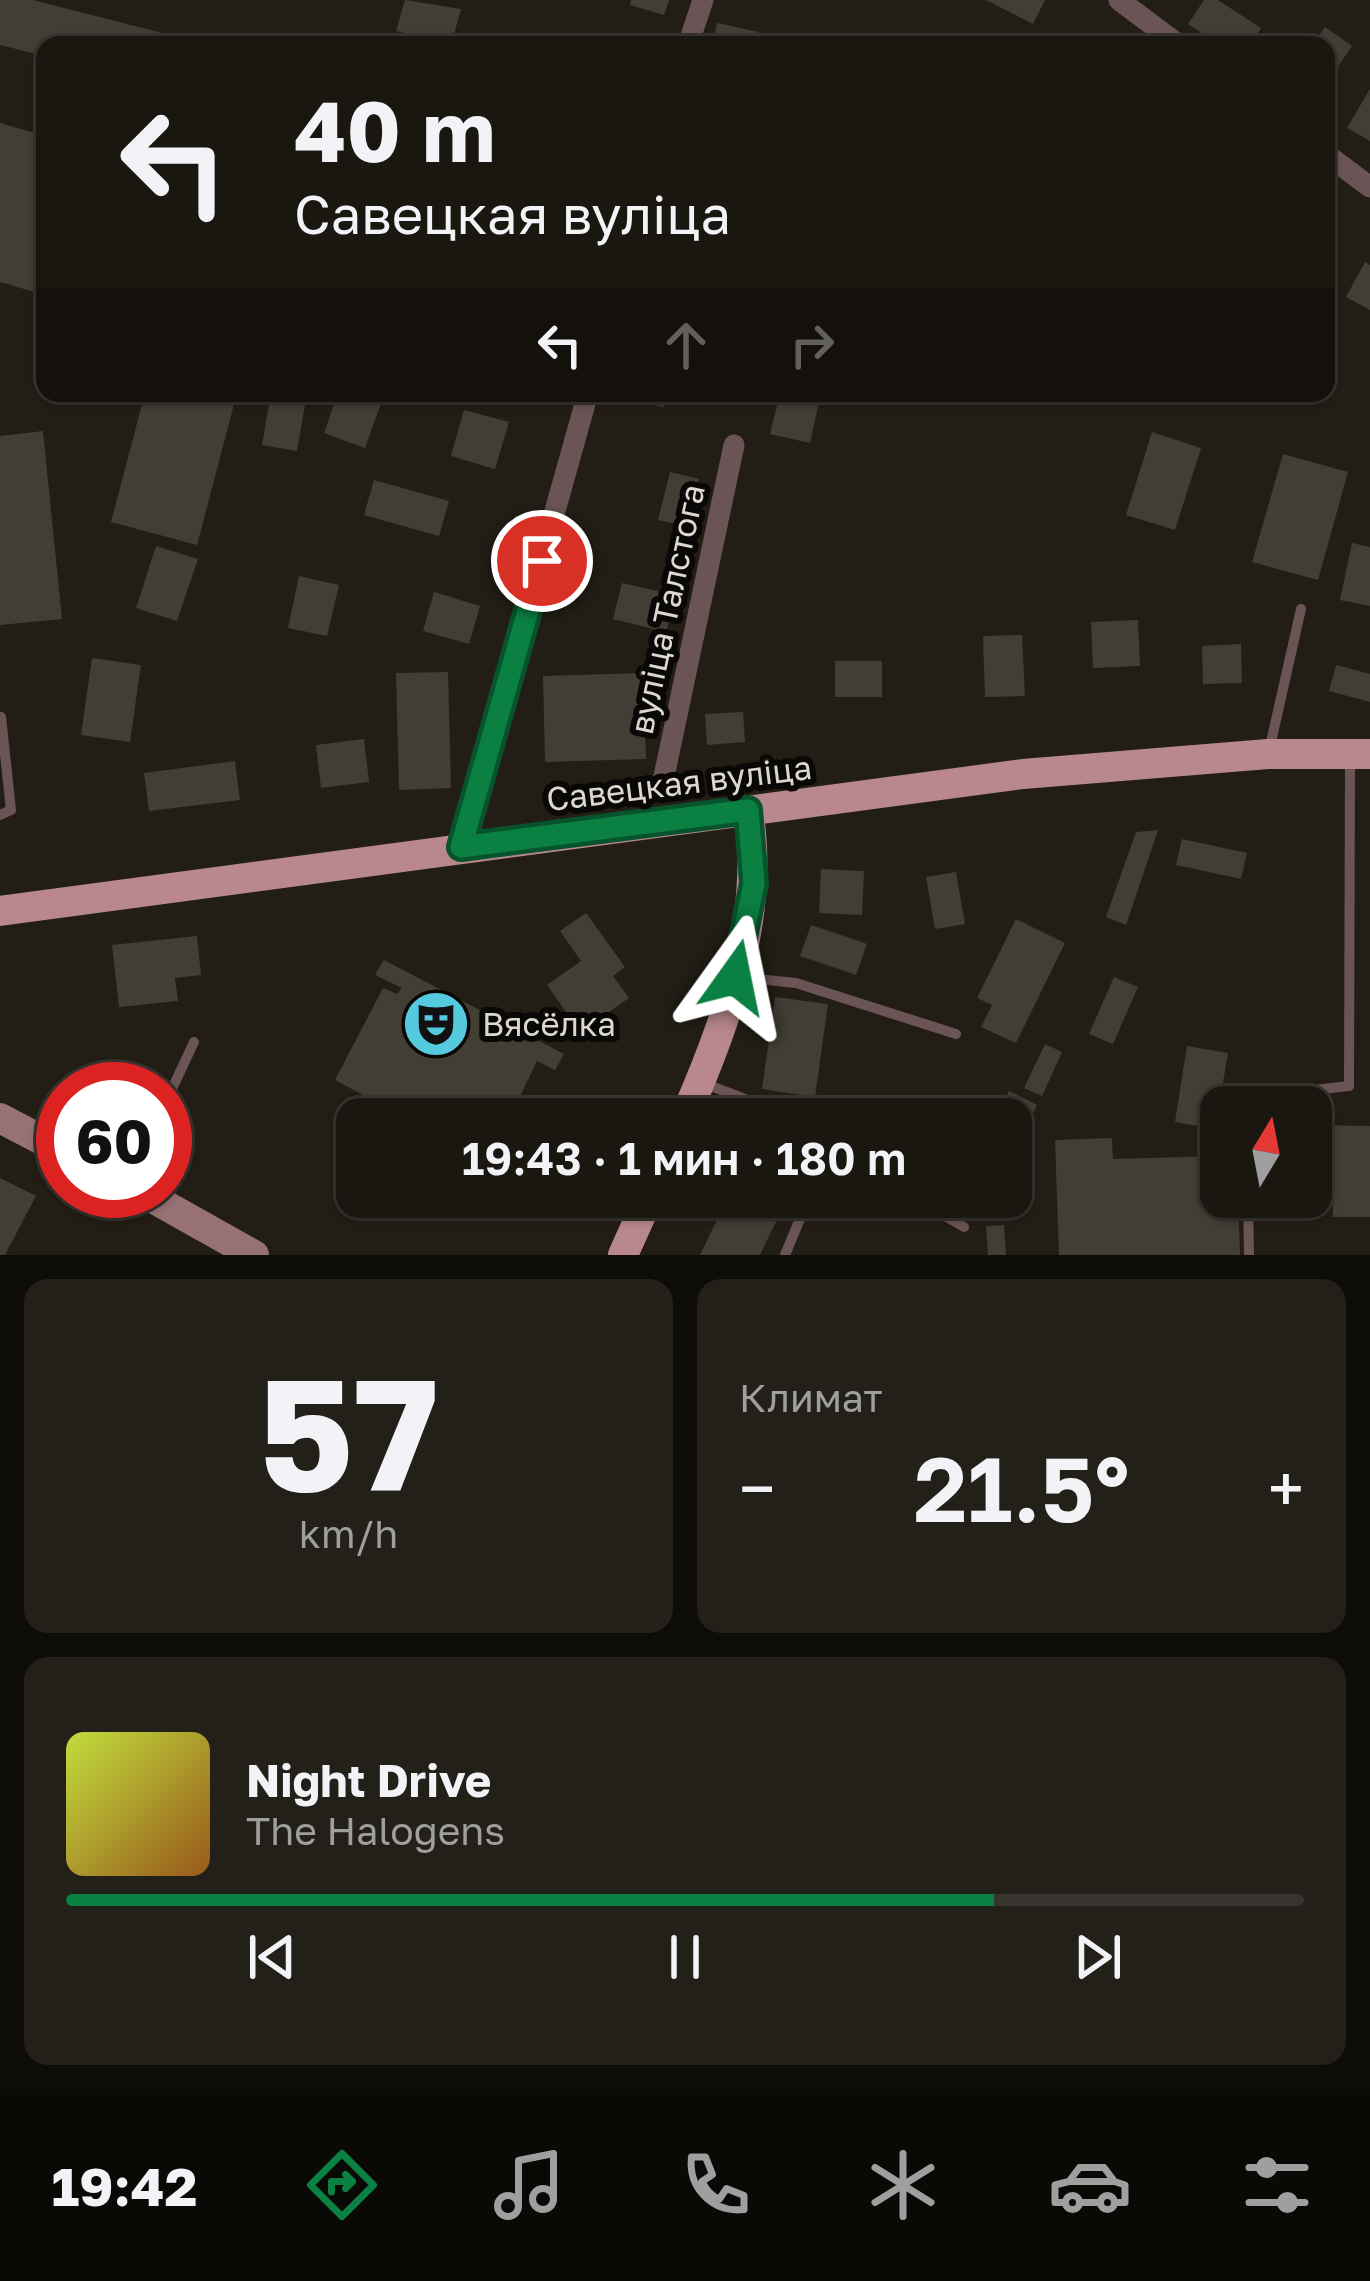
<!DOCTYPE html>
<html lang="ru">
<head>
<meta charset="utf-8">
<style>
  body { margin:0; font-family:"Golos Text",sans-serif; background:#231f19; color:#f1f3f6; height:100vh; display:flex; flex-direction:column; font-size:45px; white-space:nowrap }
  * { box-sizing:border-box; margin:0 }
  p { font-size:39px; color:#9f9f9f }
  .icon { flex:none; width:66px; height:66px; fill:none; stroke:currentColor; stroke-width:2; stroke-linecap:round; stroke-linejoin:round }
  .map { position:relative; height:1255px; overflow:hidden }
  .drawer { display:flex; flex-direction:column; gap:24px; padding:24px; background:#0e0c09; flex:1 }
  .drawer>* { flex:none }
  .banner { position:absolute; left:36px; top:36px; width:1299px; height:366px; border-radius:24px; box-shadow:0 3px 9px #0004,0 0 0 3px #383530; background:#1a1610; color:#f1f3f6; overflow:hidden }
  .needle { width:78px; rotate:10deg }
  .controls { position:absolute; left:1200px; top:1086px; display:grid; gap:24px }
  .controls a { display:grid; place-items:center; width:132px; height:132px; border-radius:24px; background:#1a1610; box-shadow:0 3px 9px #0004,0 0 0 3px #383530; font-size:60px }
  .speed { position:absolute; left:36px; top:1062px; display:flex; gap:24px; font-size:60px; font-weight:700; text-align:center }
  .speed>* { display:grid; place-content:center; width:156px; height:156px; border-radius:50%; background:#1a1610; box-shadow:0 3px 9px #0004,0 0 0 3px #383530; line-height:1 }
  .speed .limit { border:18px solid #d22; background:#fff; color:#111 }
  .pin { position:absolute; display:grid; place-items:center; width:102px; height:102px; color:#fff; margin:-51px; border:6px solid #fff; border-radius:50%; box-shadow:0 3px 12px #0007 }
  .me { position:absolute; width:132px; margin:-66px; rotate:12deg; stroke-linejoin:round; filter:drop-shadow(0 0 9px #0008) }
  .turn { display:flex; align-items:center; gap:42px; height:252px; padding:0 60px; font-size:54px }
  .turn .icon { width:156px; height:156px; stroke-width:2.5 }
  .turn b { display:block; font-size:84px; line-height:102px }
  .lanes { display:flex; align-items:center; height:114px; padding:0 60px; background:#0003; justify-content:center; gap:60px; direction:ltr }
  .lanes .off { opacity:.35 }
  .big { font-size:90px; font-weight:600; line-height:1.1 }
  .drawer .tile { flex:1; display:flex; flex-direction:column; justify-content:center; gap:18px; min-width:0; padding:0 42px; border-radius:24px; background:#231f19 }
  .drawer .dial { align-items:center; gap:0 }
  .dial b { font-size:156px; line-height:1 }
  .song { display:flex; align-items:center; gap:36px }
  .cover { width:144px; height:144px; border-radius:18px; background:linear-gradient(135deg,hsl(70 70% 55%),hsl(30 70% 35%)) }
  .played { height:12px; border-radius:6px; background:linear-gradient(90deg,#0b8043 75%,#383530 75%) }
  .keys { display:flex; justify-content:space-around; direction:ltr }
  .heat { display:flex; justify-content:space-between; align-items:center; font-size:66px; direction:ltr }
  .drawer .tiles { flex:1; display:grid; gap:24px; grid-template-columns:1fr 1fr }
  .tile:last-child { grid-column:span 2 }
  .trip { position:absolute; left:336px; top:1098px; width:696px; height:120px; border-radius:24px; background:#1a1610; box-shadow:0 3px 9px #0004,0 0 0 3px #383530; font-weight:600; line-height:120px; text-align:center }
  .tab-bar { display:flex; height:192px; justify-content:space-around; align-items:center; background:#0a0906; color:#9f9f9f }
  .tab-bar .icon { width:84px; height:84px }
  .tab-bar .active { color:#0b8043 }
  .tab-bar b { font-size:54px; color:#f1f3f6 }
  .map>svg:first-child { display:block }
</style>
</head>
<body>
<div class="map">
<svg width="1370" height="1255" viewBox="0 0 1370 1255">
  <rect width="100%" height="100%" fill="#221e16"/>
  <!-- building -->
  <g fill="#423e35">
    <polygon points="0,0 33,0 209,45 45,45 45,56 0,45"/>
    <polygon points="405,0 461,9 451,45 396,31"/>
    <polygon points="631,0 669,0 664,15 630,5"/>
    <polygon points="986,0 1045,0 1033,24"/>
    <polygon points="1204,0 1218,0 1261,28 1250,45 1220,45 1188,24"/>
    <polygon points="717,23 759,32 756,45 712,45"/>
    <polygon points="1325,27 1352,46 1326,84 1326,45 1312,45"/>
    <polygon points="1370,89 1370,141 1347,128"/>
    <polygon points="0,123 45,136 45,295 0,282"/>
    <polygon points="1365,262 1370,265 1370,310 1346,297"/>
    <polygon points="145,393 237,393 197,545 111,522"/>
    <polygon points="271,393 307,393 297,451 262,445"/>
    <polygon points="338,393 384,395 365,448 324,433"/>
    <polygon points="632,393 667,393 664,407 631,400"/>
    <polygon points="780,393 821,393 810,443 770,434"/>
    <polygon points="464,410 509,422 495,469 451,456"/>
    <polygon points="43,431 62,619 0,625 0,436"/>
    <polygon points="1152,432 1201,448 1175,530 1126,515"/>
    <polygon points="1283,454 1348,472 1318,580 1252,562"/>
    <polygon points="670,472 699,479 688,527 658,520"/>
    <polygon points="374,480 449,501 439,536 364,515"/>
    <polygon points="1352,543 1370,547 1370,606 1340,600"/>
    <polygon points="156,546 198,559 177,621 136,608"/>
    <polygon points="299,576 339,585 327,636 288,628"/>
    <polygon points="622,583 676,595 666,632 613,619"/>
    <polygon points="434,592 480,606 469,644 423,631"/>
    <polygon points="1138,620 1140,666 1093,668 1091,622"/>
    <polygon points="1022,635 1025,696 985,697 983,636"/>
    <polygon points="1241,644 1242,683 1203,684 1202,646"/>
    <polygon points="92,658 141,665 130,742 81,735"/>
    <rect x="835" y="661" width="47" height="36"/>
    <polygon points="1336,665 1370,674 1370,702 1329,691"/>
    <polygon points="448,672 451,788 399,790 396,673"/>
    <polygon points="643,673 646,759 545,762 543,676"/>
    <polygon points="743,712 745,742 707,745 705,714"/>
    <polygon points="364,739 369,782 321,788 316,745"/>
    <polygon points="235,761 240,800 149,811 144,773"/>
    <polygon points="1158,830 1126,925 1106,917 1136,832"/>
    <polygon points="1182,839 1247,853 1241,879 1176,865"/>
    <polygon points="821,869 864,871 862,915 819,913"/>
    <polygon points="956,872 965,924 935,929 926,877"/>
    <polygon points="586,913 625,967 613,976 629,998 580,1032 547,985 581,961 560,931"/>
    <polygon points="1016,919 1065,943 1016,1043 981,1027 992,1005 977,998"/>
    <polygon points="811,925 867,944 856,975 800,956"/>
    <polygon points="197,936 201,975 175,978 178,1001 119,1007 112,945"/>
    <polygon points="384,960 564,1054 555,1070 537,1061 509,1119 408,1119 335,1080 383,988 397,994 402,988 375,975"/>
    <polygon points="1114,977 1138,987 1113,1044 1089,1034"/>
    <polygon points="775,997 828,1004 815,1097 762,1089"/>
    <polygon points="1045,1044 1062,1052 1042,1096 1024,1088"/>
    <polygon points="1187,1046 1228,1053 1215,1129 1175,1122"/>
    <polygon points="1009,1091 1037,1105 1011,1157 1011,1119 995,1119"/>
    <polygon points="1311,1125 1370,1126 1370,1217 1333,1217 1333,1195 1311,1195"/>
    <polygon points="1112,1138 1113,1159 1221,1156 1221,1197 1238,1197 1240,1255 1059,1255 1055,1140"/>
    <polygon points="0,1178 36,1196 5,1255 0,1255"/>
    <polygon points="728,1197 788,1197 760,1255 700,1255"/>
    <polygon points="1004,1225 1006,1255 988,1255 986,1226"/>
  </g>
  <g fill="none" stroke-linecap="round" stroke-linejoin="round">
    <!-- lane -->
    <g stroke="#6b5455" stroke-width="10">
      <polyline points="1269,751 1301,609"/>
      <polyline points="0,815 11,810 1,717"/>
      <polyline points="739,977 796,983 956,1034"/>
      <polyline points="703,1083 798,1119"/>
      <polyline points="165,1104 194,1042"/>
      <polyline points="1247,1107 1247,1098 1349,1086 1350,758"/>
      <polyline points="912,1197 964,1227"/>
      <polyline points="1248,1197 1249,1255"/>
      <polyline points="785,1255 809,1197"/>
    </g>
    <!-- street -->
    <g stroke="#6b5455" stroke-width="21">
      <polyline points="1119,0 1179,45"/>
      <polyline points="688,45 703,0"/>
      <polyline points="1326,154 1370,187"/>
      <polyline points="662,786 734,445"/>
      <polyline points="461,847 588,393"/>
    </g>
    <!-- secondary -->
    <g stroke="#977174" stroke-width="30">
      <polyline points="0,1118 63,1151"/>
      <polyline points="140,1191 254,1255"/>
    </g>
    <!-- primary -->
    <g stroke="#b8888c" stroke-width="30">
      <polyline points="0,911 1023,774 1268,754 1370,754"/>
      <path d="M684,1119C726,1024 766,916 748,810"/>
      <polyline points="623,1255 649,1197"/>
    </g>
  </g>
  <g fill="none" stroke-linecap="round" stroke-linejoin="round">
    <defs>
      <polyline id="route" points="542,561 461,847 748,810 754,883 735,977"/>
    </defs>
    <!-- route casing -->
    <use href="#route" stroke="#07532c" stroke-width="30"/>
    <!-- route -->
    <use href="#route" stroke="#0b8043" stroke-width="21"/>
  </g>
  <!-- icons -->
  <defs>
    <symbol id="theatre-disc" viewBox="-11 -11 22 22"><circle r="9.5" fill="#55cadf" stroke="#0a0806"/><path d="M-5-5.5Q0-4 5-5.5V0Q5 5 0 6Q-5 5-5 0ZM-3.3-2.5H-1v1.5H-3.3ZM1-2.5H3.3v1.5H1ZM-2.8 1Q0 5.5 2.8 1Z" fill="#111"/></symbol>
  </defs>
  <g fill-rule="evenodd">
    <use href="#theatre-disc" x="398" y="986" width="76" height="76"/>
  </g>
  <g text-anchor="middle" stroke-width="12" stroke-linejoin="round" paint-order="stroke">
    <!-- street labels -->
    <g font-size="33" fill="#dbd8d3" stroke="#0a0806">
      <text transform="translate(667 609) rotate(-78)" y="12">вуліца Талстога</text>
      <text transform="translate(679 783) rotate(-7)" y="12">Савецкая вуліца</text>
    </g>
    <!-- poi labels -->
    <g font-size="33" fill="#dbd8d3" stroke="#0a0806" text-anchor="start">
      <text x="482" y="1036">Вясёлка</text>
    </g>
  </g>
</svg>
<div class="controls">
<a><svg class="needle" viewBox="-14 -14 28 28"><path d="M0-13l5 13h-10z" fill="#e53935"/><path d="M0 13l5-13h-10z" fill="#9f9f9f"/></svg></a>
</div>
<div class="speed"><div class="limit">60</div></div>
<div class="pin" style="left:542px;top:561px;background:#d93025"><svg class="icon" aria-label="arrive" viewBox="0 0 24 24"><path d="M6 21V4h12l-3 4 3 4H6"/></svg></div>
<svg class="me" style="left:735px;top:977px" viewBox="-20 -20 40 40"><path d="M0-17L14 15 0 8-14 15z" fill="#0b8043" stroke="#fff" stroke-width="4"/></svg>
<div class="trip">19:43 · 1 мин · 180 m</div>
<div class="banner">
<div class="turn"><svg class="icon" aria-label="left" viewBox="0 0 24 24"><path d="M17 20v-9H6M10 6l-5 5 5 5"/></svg><div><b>40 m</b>Савецкая вуліца</div></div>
<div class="lanes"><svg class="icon" aria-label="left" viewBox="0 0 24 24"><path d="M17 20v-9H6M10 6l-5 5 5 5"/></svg><svg class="icon off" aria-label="ahead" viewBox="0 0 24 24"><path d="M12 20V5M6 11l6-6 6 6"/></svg><svg class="icon off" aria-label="right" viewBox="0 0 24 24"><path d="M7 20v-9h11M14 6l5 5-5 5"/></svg></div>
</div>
</div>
<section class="drawer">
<div class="tiles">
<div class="tile dial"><b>57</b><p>km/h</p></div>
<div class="tile"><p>Климат</p>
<div class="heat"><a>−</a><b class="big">21.5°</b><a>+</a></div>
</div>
<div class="tile">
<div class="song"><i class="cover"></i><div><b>Night Drive</b><p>The Halogens</p></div></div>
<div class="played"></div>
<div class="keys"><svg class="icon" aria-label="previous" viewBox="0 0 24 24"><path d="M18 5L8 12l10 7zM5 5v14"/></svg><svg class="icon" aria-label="pause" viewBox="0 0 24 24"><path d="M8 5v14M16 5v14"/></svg><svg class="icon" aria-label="next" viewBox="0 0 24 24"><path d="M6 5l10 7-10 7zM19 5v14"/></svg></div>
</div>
</div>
</section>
<nav class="tab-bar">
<b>19:42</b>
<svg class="icon active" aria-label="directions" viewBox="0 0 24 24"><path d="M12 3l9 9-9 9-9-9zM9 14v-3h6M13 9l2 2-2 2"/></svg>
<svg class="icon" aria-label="music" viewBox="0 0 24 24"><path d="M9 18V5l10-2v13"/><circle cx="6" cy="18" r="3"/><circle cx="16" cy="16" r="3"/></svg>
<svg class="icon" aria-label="phone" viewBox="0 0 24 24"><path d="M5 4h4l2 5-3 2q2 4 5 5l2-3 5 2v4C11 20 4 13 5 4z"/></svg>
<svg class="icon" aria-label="climate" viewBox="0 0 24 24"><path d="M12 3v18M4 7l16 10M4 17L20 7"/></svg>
<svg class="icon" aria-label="car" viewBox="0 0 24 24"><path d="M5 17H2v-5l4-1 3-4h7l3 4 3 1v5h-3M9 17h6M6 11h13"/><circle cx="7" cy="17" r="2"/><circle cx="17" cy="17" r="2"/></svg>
<svg class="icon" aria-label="filters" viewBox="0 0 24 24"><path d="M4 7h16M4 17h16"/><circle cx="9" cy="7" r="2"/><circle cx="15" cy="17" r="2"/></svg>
</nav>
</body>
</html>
